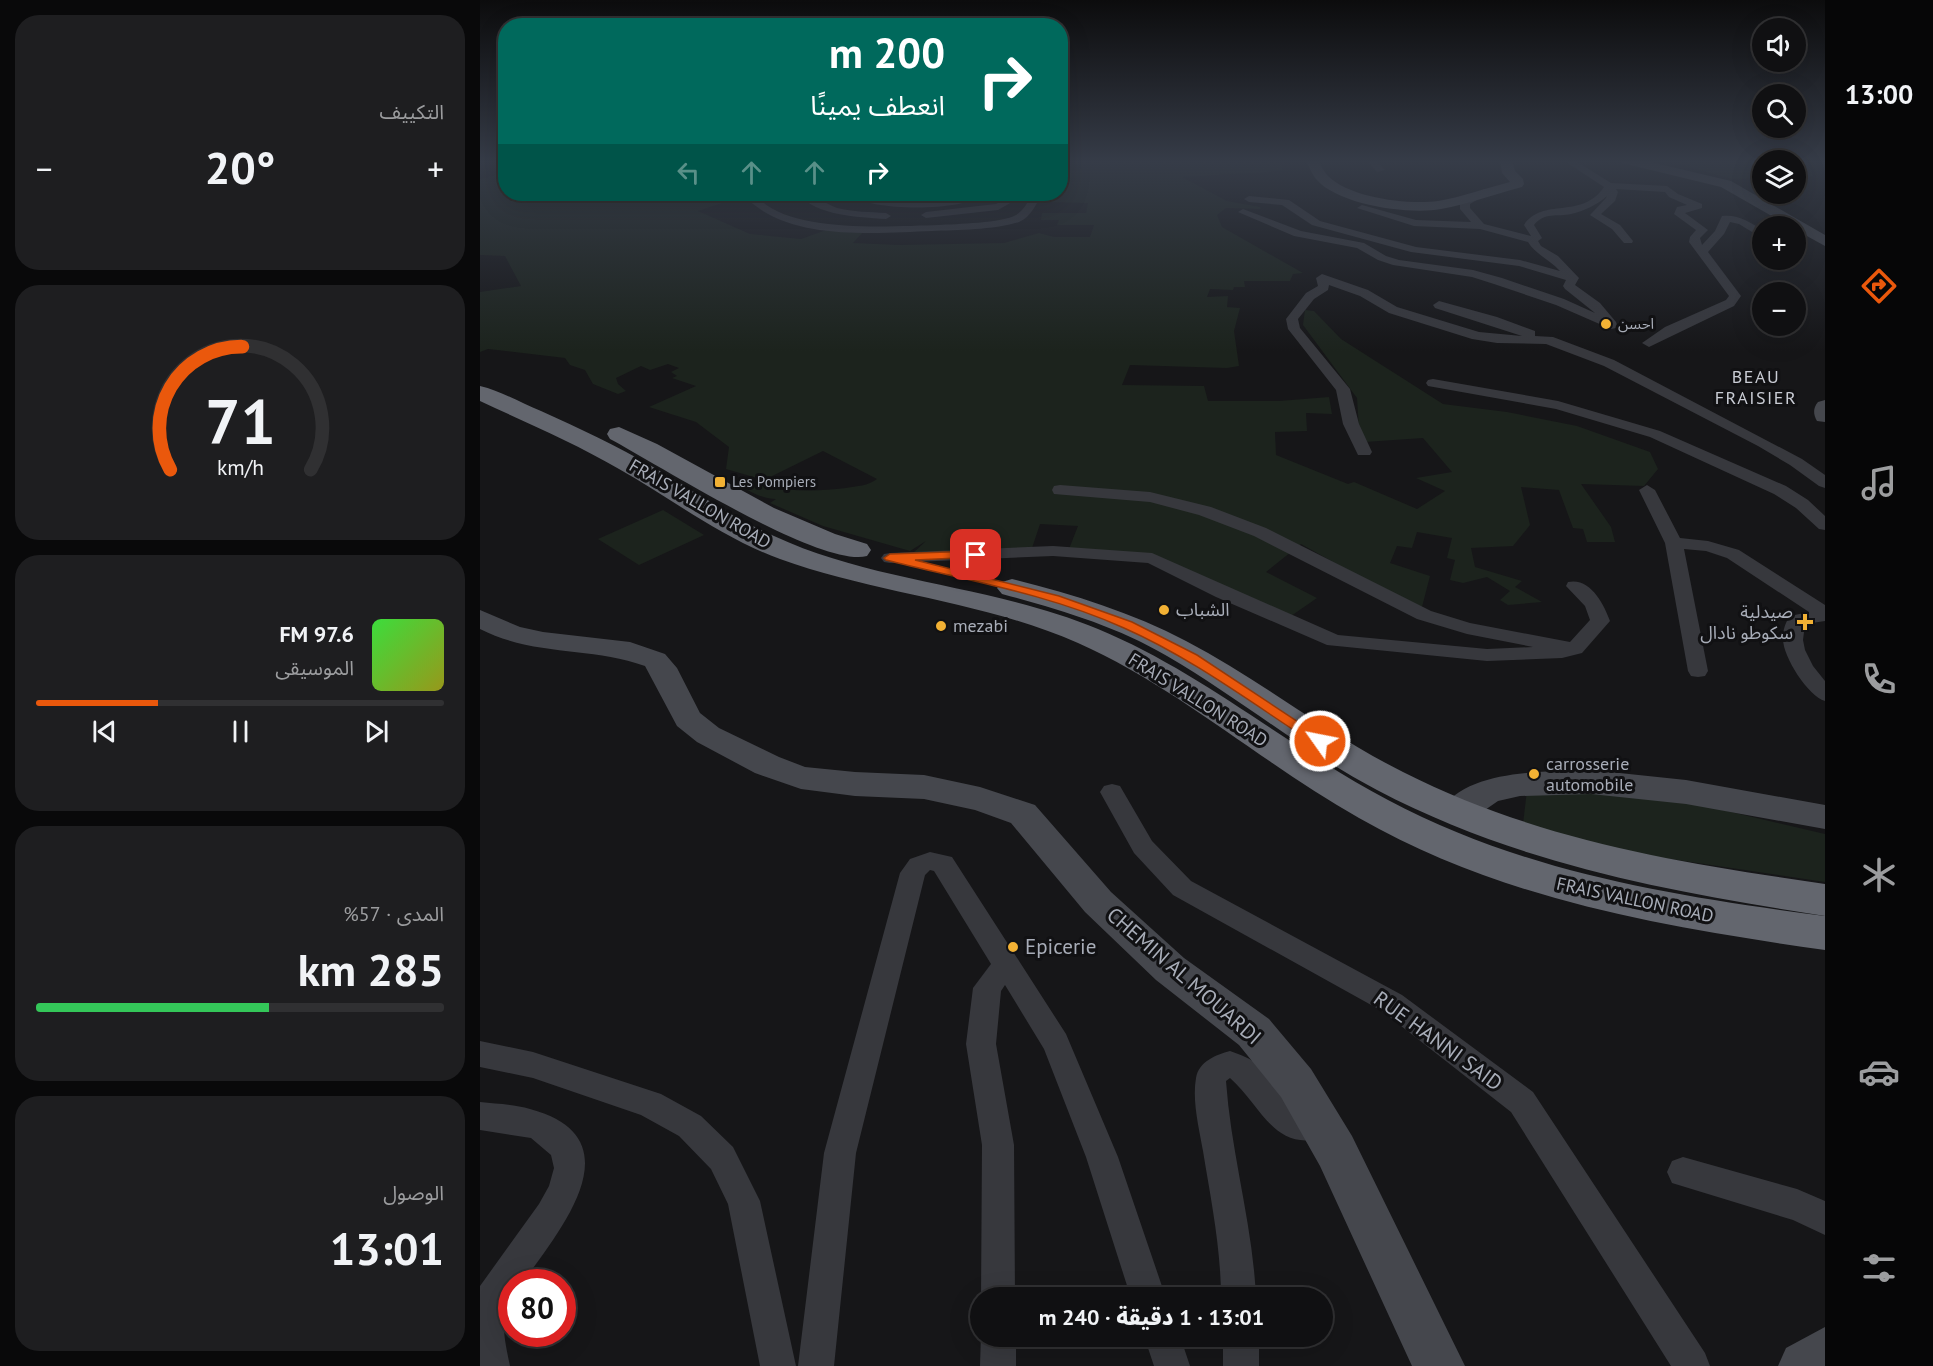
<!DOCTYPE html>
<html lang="ar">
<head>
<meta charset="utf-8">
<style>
  body { margin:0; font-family:"PT Sans","Noto Sans Arabic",sans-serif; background:#1e1e20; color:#f1f3f6; direction:rtl; height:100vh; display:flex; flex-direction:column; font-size:22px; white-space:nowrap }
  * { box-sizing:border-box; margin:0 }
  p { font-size:20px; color:#9c9d9f }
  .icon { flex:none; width:33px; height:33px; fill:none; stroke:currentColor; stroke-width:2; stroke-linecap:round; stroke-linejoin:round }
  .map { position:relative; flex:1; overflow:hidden; direction:ltr }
  .drawer { display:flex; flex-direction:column; gap:15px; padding:15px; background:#09090a; width:480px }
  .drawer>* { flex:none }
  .banner { position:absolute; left:18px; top:18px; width:570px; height:183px; border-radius:24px; box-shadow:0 6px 24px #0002,0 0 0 2px #303032; direction:rtl; background:#00695c; color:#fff; overflow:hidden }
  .tools { position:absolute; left:1272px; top:18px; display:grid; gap:12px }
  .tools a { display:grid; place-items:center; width:54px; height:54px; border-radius:50%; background:#101012; box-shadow:0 6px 24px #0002,0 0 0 2px #303032; font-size:30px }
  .speed { position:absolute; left:18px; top:1269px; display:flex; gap:12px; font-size:30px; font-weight:700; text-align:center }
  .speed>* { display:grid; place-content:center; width:78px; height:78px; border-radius:50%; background:#101012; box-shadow:0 6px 24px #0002,0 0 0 2px #303032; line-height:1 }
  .speed .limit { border:9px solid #d22; background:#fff; color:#111 }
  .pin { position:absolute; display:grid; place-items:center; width:51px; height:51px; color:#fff; margin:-26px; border-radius:12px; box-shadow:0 3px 9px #0006 }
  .me { position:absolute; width:66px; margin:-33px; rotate:303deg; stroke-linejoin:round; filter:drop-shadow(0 0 4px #0008) }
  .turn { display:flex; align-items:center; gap:21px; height:126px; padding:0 24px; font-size:27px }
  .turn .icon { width:78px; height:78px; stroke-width:2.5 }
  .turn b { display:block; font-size:42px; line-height:51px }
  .lanes { display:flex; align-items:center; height:57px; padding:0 24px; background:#0003; justify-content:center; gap:30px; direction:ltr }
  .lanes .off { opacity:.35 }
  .big { font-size:45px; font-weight:800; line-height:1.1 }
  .drawer .widget { flex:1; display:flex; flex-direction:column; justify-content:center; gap:9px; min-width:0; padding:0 21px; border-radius:24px; background:#1e1e20 }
  .drawer .dial { align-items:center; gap:0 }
  .dial svg { height:156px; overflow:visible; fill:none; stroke:#303032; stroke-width:7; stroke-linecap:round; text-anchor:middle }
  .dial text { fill:#f1f3f6; stroke:none }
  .song { display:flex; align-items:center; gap:18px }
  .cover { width:72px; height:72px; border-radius:9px; background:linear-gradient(135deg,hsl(120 70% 55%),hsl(60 70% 35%)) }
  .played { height:6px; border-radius:3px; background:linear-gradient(90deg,#ea580c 30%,#303032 30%) }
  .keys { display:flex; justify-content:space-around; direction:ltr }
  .heat { display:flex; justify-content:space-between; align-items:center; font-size:33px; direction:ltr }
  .charge { height:9px; border-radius:4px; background:linear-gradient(90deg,#34c759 57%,#303032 0) }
  .trip { position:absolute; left:490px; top:1287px; width:363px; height:60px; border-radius:30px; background:#101012; box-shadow:0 6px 24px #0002,0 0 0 2px #303032; font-weight:800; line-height:60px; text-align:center; direction:rtl }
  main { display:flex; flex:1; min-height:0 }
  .dock { display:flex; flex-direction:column; width:108px; justify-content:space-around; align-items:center; background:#060607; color:#9c9d9f }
  .dock .icon { width:42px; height:42px }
  .dock .selected { color:#ea580c }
  .dock b { font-size:27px; color:#f1f3f6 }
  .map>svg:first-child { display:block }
</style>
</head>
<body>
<main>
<nav class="dock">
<b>13:00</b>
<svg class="icon selected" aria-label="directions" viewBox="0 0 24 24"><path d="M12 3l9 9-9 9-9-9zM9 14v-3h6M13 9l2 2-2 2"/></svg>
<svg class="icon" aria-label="music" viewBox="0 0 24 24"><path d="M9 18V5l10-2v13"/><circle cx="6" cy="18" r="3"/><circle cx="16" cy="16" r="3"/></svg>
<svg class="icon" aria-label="phone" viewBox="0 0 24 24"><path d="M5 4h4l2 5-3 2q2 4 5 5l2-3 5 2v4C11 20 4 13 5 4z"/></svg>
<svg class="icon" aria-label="climate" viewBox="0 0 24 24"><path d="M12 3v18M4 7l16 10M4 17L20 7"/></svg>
<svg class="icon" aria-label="car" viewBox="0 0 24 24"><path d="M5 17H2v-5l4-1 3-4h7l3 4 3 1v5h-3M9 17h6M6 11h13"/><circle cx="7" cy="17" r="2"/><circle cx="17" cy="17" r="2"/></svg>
<svg class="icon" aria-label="filters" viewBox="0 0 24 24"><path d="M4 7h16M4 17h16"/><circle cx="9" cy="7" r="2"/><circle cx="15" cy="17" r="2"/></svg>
</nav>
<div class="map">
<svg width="1345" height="1366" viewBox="0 0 1345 1366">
  <rect width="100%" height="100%" fill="#161618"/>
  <!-- green -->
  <g fill="#1c231d">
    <path d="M581,160H801L803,171L702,177L747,201L780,207L781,209L746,208L737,215L742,227L823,273L813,274L810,281H764L765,287H754L753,290L730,289L727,297L748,296L747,307L760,308L754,331L759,366L747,368L650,365L642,385L724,386L728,401H799L849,397L852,414L826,413L827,431L795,432L796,455L868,484L874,482L937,509L965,491L936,478L972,472L943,438L885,442L879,429L877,398L823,325L825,310L834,311L861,339L963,404L1027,412L1097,426L1170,452L1178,469L1164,486L1101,484L1131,527L1135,542H1107L1103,529L1093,528L1079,490L1041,487L1050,525L1033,546L991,548L995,567L1042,581L1035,587L1062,602L1028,605L1020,600L1030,591L1007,577L983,583L970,580L975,560L967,558L972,538L937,532L932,548L917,546L910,563L950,576L942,607L905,591L821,544L786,572L837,598L811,616L661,558L589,549L598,526L560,524L551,551L491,547L448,555L433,553L446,541L430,551L343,526L290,503L296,499C279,498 265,490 251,478L254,477C291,491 327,493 366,488C377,486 388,486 397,479L343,451L284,480L246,469L249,447L216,422L169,407L216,386L192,378L197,376L191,372L199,368L188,364L170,370L161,366L136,378L138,384L146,391L138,394L113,384L105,370L90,365L85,358L8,349L0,352V292L41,286L25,256L0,255V179L25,173L26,194H269L218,211L270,234L321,239L352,228L385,230L373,243L419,245L524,243L559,233L574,237H610L614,225H577L579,220H561L562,213H606L608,203L563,202L564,194H580Z"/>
    <polygon points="1184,160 1328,160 1333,176 1316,177 1316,160 1282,160 1282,178 1252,179"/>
    <polygon points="183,510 224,535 159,565 118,539"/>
    <polygon points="1047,790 1187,797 1345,834 1345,882 1157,854 1043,824"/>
  </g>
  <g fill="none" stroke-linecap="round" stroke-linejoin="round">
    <!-- street -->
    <g fill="#37383d" fill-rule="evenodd">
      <polygon points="886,160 895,160 905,170 897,172"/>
      <path d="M1083,160H1094L1131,183L1187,186L1198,194L1222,204V208L1205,213L1228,230L1220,238L1222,245L1235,231L1242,216C1258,214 1270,222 1282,230V238L1259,224L1250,222L1244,234L1228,252L1261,296L1254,306L1169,347L1162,343L1185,327L1246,300L1249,296L1209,242L1210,237L1216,230L1194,214L1197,207L1207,205L1189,197L1185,192L1136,189L1138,192L1135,201L1121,214L1140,225L1153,241L1152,243H1144L1132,229L1110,215L1126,198L1127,196C1117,205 1104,211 1091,214C1077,217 1064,212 1054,225L1062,238L1058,241L1061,246L1078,256L1099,278L1095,285L1120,303L1136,322L1137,325L1136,328L1131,329L1076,305L1014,284L992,277L913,265L898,260L877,248L814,236L758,212L763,209L821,231L884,243L906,256L919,260L993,270L1022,278L1084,299L1115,313L1085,289L1083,286L1086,280L1039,266L931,252L832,225L802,205L769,202L764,199L769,196L809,200L840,221L936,247L1040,260L1080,271C1070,260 1055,254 1048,242L1000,229L934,226L877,208L882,205L936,220L991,222L980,209V203L1004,189L1009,192L1007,194L990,204V208L1004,224L1051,236L1044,225C1062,197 1102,220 1124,187Z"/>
      <path d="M263,194H275C305,235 411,226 459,225C476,224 522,223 536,215C544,210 548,202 552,194H562C556,204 551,217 539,222C515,230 477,230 452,231C395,233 304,242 263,194Z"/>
      <path d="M317,194C332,192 343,203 357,208C373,212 390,212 406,213L411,216L406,219C376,217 339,216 317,194Z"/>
      <path d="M368,194C391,192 415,201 439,201C461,200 484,192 505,194C482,212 391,212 368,194Z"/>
      <polygon points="535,194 546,194 518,210 446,218 441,215 446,212 516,204"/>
      <polygon points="842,274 888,290 917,307 999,332 1042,336 955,308 953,305 959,301 1017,317 1055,331 1055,336 1073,337 1134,360 1322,459 1345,475 1345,488 1339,486 1310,465 1278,446 1124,366 1066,344 1017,343 992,339 909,313 880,296 849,285 848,290 834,299 818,319 820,328 870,389 879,424 892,452 890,455 878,455 863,424 856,390 808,329 806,319 826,293 838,286 836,278"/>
      <polygon points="953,379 1078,401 1180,431 1306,486 1328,500 1345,516 1345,530 1339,529 1316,508 1294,494 1170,437 1076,409 948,386 946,383 948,380"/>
      <path d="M580,485L670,492L731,507L786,528L951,611L990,623L1090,642L1110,620L1105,606L1086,586L1088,582C1110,577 1124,604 1130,621L1102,653L1082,658L1007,661L847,645L736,597L668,563L573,556L410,563L404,562L401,558L404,554L410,553L573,546L672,553L858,635L1007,649L1053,647L987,634L937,619L774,536L719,515L670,502L574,494L572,490L574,486Z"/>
      <path d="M1167,485L1175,490L1200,538L1228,541L1259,550L1345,605V621L1325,624L1323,640L1325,650L1333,666L1345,681V701C1328,696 1303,657 1303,639C1303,630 1305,623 1310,616L1329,612L1247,558L1226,551L1204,549L1228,671L1225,676L1218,677L1211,676L1208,671L1185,543L1159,490Z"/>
      <polygon points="632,784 640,786 672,841 711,881 922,995 1053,1092 1225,1353 1230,1366 1191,1366 1031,1112 902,1011 693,895 654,853 620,792 624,786"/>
      <polygon points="450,852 472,857 586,1034 638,1157 686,1298 651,1298 606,1157 564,1049 525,985 521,991 516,1044 534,1145 535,1298 501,1299 502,1145 486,1044 493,988 511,964 454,871 450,870 445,875 376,1153 354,1366 318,1366 344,1153 420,873 430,859"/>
      <polygon points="0,1041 53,1052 181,1094 221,1116 253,1147 280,1201 316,1366 280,1366 248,1204 231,1169 199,1136 161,1115 53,1078 0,1067"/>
      <path d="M750,1051C761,1055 771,1058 780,1067C791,1077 804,1105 818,1110C829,1114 840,1110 851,1115L856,1125L851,1135C795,1157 783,1107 750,1078L746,1081C751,1154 773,1225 776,1298H741C741,1248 731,1200 723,1151C719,1128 712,1101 716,1078C719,1061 736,1055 750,1051Z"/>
      <path d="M0,1102C17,1104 34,1104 50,1109C158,1138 80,1230 43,1282H32C32,1300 25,1305 24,1319C23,1335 27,1351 30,1366H0V1286L59,1204L69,1186L74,1168L71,1155L51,1138L0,1130Z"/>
      <polygon points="1203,1157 1317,1189 1345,1201 1345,1235 1313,1220 1192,1183 1187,1172 1192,1161"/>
      <polygon points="501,1334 501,1336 536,1336 536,1366 500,1366"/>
      <polygon points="664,1336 700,1336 710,1366 674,1366"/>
      <rect x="743" y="1336" width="36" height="30"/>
    </g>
    <!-- secondary -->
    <g fill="#45474d" fill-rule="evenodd">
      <path d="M826,160H838C841,165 844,172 848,176C870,198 928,205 958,201C982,197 1006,188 1030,182L1022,173L1020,160H1032L1035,171L1043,179L1044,184L1042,187C1015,194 988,204 961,209C929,215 859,205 837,180C832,175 829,166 826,160Z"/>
      <polygon points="1141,160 1162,160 1251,181 1345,235 1345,246 1316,230 1316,226 1309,226 1241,187 1142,163"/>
      <path d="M1345,400V422L1337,421C1333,414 1333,408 1338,402Z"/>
      <path d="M0,610L40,627L63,632L150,642L185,654L197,668L220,713L239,728L299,757L325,767L375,772L444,775L500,787L555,805L631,892L704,958L789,1019L831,1069L872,1136L985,1366H932L840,1166L801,1097L759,1045L676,980L605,912L531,823L495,810L444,799L375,796L321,789L275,773L217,742L197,726L165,666C110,646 55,657 0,629Z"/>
      <path d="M1111,770L1206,780L1345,805V829L1206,804L1111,794L1040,796L1018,801L989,821L977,824L965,821L960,812C985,768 1067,772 1111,770Z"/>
      <polygon points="1345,1327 1345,1366 1298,1366 1306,1348"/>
    </g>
    <!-- highway -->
    <g fill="#63666e" fill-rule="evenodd">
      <path d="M0,386C21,391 41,403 61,411C99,428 137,446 173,467C213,490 251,517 294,536C395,583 513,585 618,629C722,672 809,748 908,800C1046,873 1192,896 1345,916V950C1184,927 1022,900 879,818C783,764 699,688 598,643C503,601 397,594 300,559C242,538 192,499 139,469C95,443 47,423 0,401Z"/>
      <path d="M139,427L177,444L294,508L355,534L387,544L391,550L387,556C340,568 179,465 130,439L127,434L130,429Z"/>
      <path d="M532,579C592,594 651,612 706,641C781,680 847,734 923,772C1060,841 1196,862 1345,884V916C1188,891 1040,865 897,790C823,751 759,698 687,656C636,626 578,609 522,594L517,588L522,582Z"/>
    </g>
  </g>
  <!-- sky -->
  <linearGradient id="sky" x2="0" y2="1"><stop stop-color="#0c0c0d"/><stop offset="0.46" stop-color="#363c48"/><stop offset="1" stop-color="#363c48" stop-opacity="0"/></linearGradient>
  <rect width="1345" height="351" fill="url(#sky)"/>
  <!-- route -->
  <path fill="#ea580c" stroke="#983908" stroke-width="1.5" d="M496,551L501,555L500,557L435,560L579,596L652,622L717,655L847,741L845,744H835C773,704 712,658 644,628C569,594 485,580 406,560L404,558L410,554Z"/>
  <!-- markers -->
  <g fill="#f2b134" stroke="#111113" stroke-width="2">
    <circle cx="1126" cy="324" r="6"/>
    <rect x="234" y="476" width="12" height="12" rx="3"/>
    <circle cx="684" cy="610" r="6"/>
    <path d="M1322 613h6v6h6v6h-6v6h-6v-6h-6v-6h6z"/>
    <circle cx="461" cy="626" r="6"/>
    <circle cx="1054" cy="774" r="6"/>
    <circle cx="533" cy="947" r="6"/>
  </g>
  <g text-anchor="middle" stroke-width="6" stroke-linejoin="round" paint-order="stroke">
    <!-- far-poi labels -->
    <g font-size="15" fill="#a8adb8" stroke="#111113" text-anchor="start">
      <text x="1138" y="329">احسن</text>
      <text x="252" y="487">Les Pompiers</text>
    </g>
    <!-- far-quarter labels -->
    <g font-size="18" letter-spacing="1.5" fill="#c9ccd4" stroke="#111113">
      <text x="1276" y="383">BEAU<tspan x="1276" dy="21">FRAISIER</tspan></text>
    </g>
    <!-- street labels -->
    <g font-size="18" fill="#a8adb8" stroke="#111113">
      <text transform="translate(220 504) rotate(30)" y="6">FRAIS VALLON ROAD</text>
      <text transform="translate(718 700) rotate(32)" y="6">FRAIS VALLON ROAD</text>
      <text transform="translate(1155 900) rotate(12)" y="6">FRAIS VALLON ROAD</text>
    </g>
    <!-- poi labels -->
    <g font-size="18" fill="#a8adb8" stroke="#111113" text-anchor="start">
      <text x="696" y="616">الشباب</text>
      <text x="1313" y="618" text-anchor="end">صيدلية<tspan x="1313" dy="21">سكوطو نادال</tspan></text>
      <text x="473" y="632">mezabi</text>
      <text x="1066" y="770">carrosserie<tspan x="1066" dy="21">automobile</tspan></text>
    </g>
    <!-- near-poi labels -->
    <g font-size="21" fill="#a8adb8" stroke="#111113" text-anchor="start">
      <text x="545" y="954">Epicerie</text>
    </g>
    <!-- near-street labels -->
    <g font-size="21" fill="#a8adb8" stroke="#111113">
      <text transform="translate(704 976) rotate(41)" y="7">CHEMIN AL MOUARDI</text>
      <text transform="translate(958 1041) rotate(36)" y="7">RUE HANNI SAID</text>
    </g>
  </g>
</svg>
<div class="tools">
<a><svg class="icon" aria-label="sound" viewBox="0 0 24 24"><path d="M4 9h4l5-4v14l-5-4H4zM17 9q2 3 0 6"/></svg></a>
<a><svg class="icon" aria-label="search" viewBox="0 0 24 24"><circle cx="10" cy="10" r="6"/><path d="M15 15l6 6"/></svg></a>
<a><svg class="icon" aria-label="layers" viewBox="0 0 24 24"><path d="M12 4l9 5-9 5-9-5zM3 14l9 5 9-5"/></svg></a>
<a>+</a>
<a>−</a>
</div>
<div class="speed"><div class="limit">80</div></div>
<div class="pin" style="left:496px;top:555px;background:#d93025"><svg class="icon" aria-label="arrive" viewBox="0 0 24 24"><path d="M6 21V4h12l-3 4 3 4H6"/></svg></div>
<svg class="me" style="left:840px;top:741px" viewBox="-20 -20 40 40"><circle r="17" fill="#ea580c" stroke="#fff" stroke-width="3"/><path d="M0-11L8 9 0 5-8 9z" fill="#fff"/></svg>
<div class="trip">13:01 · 1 دقيقة · 240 m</div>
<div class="banner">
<div class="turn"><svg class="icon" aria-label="right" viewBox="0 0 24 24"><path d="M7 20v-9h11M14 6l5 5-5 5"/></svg><div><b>200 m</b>انعطف يمينًا</div></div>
<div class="lanes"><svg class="icon off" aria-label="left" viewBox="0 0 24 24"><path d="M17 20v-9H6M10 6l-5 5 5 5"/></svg><svg class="icon off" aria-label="ahead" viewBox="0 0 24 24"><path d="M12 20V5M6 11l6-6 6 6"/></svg><svg class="icon off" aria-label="ahead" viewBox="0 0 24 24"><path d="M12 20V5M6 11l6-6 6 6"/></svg><svg class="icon" aria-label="right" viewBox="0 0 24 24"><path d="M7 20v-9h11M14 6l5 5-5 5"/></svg></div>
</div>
</div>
<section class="drawer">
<div class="widget"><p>التكييف</p>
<div class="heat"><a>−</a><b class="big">20°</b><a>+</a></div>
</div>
<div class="widget dial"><svg viewBox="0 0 100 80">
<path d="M14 69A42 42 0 1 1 86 69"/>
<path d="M14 69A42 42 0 0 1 51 6" stroke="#ea580c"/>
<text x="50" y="56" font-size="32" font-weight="700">71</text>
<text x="50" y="72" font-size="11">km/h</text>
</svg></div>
<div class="widget">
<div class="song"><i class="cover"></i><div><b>97.6 FM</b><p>الموسيقى</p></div></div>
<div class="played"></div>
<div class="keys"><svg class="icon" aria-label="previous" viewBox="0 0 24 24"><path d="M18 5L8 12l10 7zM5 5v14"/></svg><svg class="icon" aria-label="pause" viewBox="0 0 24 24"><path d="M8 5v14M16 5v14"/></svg><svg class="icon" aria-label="next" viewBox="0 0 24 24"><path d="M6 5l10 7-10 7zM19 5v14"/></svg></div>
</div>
<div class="widget"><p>المدى · 57%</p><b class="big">285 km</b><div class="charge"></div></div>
<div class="widget"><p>الوصول</p><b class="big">13:01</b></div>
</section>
</main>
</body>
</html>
